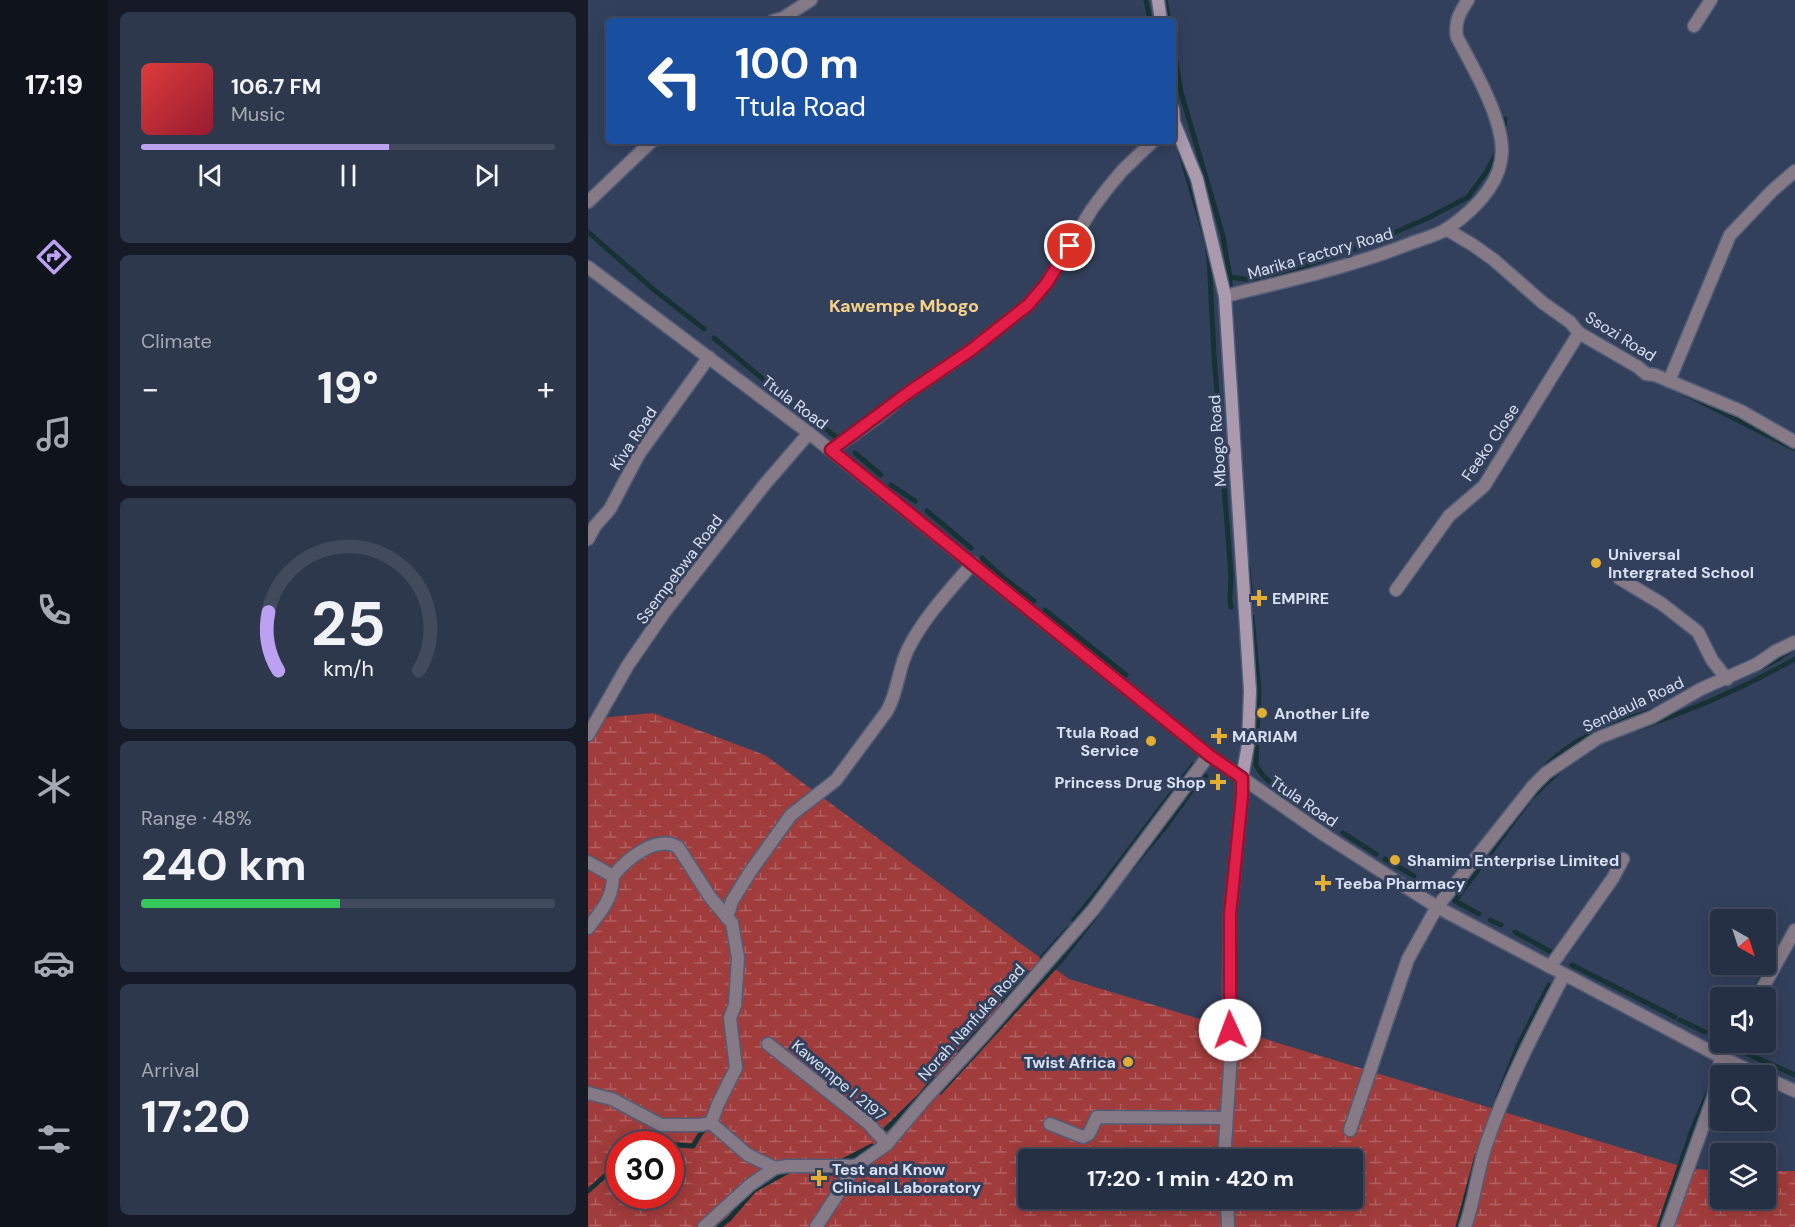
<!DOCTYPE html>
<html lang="en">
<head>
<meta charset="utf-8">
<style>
  body { margin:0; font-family:"DM Sans",sans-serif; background:#2e384c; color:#f1f3f6; height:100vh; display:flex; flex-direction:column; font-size:22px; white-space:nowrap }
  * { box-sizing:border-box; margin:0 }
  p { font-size:20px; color:#a4a9b3 }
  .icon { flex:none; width:33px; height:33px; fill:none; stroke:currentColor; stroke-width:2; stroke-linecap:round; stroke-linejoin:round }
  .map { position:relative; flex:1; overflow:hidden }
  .panel { display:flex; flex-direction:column; gap:12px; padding:12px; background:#151a26; width:480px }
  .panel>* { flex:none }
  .hud { position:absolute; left:18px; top:18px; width:570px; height:126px; border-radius:6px; box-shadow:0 3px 15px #0003,0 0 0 2px #424b5e; background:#1a4fa0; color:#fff; overflow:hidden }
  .needle { width:39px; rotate:141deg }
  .controls { position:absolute; left:1122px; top:909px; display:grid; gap:12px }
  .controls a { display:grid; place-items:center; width:66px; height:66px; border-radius:6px; background:#263045; box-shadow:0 3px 15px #0003,0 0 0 2px #424b5e; font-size:30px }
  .speed { position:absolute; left:18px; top:1131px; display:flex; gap:12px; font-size:30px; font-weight:700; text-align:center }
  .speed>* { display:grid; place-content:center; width:78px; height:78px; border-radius:50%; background:#263045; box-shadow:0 3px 15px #0003,0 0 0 2px #424b5e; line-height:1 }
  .speed .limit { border:9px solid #d22; background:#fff; color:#111 }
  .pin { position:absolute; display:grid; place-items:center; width:51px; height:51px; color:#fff; margin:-26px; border:3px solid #fff; border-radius:50%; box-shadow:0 2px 6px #0007 }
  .me { position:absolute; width:66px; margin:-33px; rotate:358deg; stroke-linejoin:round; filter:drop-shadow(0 0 4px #0008) }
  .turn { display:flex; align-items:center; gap:21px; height:126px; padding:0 30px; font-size:27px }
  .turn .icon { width:78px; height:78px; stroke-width:2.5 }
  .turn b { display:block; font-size:42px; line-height:51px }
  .big { font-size:45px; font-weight:700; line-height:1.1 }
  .panel .widget { flex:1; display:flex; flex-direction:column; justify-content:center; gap:9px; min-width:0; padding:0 21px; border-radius:9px; background:#2e384c }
  .panel .dial { align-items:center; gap:0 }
  .dial svg { height:156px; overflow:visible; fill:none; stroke:#424b5e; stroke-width:7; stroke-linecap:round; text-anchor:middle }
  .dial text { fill:#f1f3f6; stroke:none }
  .song { display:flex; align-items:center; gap:18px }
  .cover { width:72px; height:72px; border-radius:9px; background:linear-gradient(135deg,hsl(0 70% 55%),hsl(350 70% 35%)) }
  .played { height:6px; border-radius:3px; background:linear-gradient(90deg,#bca0f2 60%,#424b5e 60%) }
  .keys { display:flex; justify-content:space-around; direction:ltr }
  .heat { display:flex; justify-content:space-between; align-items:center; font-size:33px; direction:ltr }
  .charge { height:9px; border-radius:4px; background:linear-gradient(90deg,#34c759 48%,#424b5e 0) }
  .trip { position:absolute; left:430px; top:1149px; width:345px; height:60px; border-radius:6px; background:#263045; box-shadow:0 3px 15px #0003,0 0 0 2px #424b5e; font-weight:700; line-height:60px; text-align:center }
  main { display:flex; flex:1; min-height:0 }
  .dock { display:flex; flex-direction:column; width:108px; justify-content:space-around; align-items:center; background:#0f131c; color:#a4a9b3 }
  .dock .icon { width:42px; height:42px }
  .dock .on { color:#bca0f2 }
  .dock b { font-size:27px; color:#f1f3f6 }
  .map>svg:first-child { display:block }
</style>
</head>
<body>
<main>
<nav class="dock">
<b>17:19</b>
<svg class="icon on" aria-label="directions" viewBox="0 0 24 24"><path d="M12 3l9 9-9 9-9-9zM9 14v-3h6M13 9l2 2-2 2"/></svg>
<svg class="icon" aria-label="music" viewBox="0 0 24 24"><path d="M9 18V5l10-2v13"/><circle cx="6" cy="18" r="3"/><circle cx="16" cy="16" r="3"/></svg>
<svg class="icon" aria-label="phone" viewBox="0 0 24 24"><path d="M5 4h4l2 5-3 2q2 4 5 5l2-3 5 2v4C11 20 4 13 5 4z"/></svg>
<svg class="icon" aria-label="climate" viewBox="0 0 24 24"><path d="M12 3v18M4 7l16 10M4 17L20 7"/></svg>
<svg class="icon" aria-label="car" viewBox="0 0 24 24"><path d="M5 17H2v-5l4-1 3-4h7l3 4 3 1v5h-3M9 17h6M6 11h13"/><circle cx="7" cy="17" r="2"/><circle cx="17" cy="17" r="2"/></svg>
<svg class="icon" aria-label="filters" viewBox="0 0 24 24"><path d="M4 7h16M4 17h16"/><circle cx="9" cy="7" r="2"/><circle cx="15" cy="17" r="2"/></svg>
</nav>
<section class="panel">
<div class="widget">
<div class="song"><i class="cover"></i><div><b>106.7 FM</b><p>Music</p></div></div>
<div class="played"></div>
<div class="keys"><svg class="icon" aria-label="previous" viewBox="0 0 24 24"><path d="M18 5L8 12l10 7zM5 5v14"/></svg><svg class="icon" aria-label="pause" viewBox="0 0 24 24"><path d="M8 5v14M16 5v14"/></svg><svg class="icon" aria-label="next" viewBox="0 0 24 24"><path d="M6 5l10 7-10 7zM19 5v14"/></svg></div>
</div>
<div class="widget"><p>Climate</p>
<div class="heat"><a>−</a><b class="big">19°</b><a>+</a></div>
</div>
<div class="widget dial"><svg viewBox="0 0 100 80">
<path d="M14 69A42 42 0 1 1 86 69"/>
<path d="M14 69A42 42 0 0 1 9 39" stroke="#bca0f2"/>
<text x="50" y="56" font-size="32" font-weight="700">25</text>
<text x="50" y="72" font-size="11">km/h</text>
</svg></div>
<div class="widget"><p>Range · 48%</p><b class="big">240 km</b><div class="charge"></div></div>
<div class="widget"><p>Arrival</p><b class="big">17:20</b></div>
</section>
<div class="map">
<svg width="1207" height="1227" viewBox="0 0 1207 1227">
  <defs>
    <pattern id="wetland-marsh" width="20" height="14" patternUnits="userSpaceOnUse" patternTransform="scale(1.5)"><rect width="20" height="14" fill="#a03c3b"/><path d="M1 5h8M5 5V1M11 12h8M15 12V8" fill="none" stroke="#b16161"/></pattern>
  </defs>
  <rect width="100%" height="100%" fill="#33405c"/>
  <!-- wetland -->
  <path fill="url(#wetland-marsh)" fill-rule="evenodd" d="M65,713L177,755L481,979L1102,1169L1132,1170V1198H1178V1171H1207V1227H0V719ZM32,1144H82V1196H32ZM441,1160H765V1198H441Z"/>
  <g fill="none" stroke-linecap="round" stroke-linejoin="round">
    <!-- stream -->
    <g stroke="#173234" stroke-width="5">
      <polyline points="558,0 562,21"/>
      <polyline points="577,0 581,21"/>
      <polyline points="585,45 593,92 635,236 642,277 642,295"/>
      <polyline points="915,132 917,119"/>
      <polyline points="592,151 619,243 621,258 626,355 643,576 642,597"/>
      <polyline points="0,232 65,289 116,329"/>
      <polyline points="642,277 664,280 691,275 778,245 840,218 880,197 899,171 910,150"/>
      <polyline points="126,338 182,385"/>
      <polyline points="1092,391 1207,449"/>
      <polyline points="199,398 253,441"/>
      <polyline points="267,453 293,475"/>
      <polyline points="303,485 327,501"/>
      <polyline points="339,511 383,548"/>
      <polyline points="394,558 417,579 446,601"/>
      <polyline points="660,567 663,602"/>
      <polyline points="642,600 643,607"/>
      <polyline points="457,610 538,675"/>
      <path d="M664,617L671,690L668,765C676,781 693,790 708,799"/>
      <polyline points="1173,668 1190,659 1206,648"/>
      <path d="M1051,728C1105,710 1157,687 1207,659"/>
      <path d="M953,771C984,737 1023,723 1067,710"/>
      <polyline points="710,801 725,813 734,825"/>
      <polyline points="755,833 788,854"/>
      <polyline points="797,859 826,876"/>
      <polyline points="541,871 578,826 612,779 618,776"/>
      <polyline points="841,885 855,894"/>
      <polyline points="891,914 867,901 942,799 972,770"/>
      <polyline points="486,920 512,888 605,765"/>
      <polyline points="902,920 913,925"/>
      <polyline points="927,932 965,953"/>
      <polyline points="454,958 480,929"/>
      <polyline points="984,965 1087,1017"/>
      <polyline points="1162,998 1193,944"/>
      <polyline points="415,1002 442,973"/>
      <polyline points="1092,1020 1117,1032"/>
      <polyline points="1149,1049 1152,1042"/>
      <polyline points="1153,1051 1207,1075"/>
      <polyline points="372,1052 398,1023"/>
      <polyline points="352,1092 474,959 509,914"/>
      <polyline points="910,1097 930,1046 961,985"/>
      <polyline points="298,1129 333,1095 346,1079"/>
      <polyline points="75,1144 105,1146 113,1133 120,1126"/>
      <polyline points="251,1163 284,1146"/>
      <polyline points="233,1171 243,1173 254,1171"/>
      <polyline points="0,1191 18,1175 32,1168"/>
      <polyline points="131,1227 141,1219 166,1190 204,1169"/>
      <polyline points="870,1227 889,1156"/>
      <polyline points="1071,1227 1103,1133 1122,1088"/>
    </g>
    <defs>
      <g id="street">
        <polyline points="185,21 195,18 223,0"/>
        <polyline points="1106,26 1123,0"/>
        <polyline points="0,202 64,141"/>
        <polyline points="858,229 885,245 906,260 955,303 982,322 991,333 1050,367 1058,374 1067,375 1153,411 1207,442"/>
        <polyline points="0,267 221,433 621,755 738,836 849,907 1133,1057 1173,1076"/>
        <path d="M637,296C699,281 762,267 821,244C833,239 848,236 859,229C885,211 914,184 914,150C913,114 885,68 869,37C866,22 872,12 880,0"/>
        <polyline points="1081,381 1142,235 1184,191 1207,171"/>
        <polyline points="244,450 290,417 321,392 383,350 440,305 458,284 504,209 519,189 534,171 565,141"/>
        <polyline points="0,539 7,526 22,509 51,454 121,357"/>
        <polyline points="1031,578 1074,604 1110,632 1124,660 1139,679"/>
        <polyline points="808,590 861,516 896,486 991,333"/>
        <polyline points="0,735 40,665 78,610 177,484 221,433"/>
        <polyline points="0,862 25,876"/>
        <path d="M25,876C38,860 68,834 90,847L122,897L144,923L150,958L147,1005L142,1018L148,1068L130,1104L123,1123"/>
        <path d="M139,918L144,901L162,872L203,815L248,780L299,711C310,692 310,669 320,649C336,617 362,590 385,563"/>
        <path d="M0,928C13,911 25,899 25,876"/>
        <polyline points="962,967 1025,878 1035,859"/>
        <polyline points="1169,998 1207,930"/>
        <polyline points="180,1044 280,1123 299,1144"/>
        <polyline points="1178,1078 1207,1091"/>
        <polyline points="0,1093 24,1099 73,1125 112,1125 123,1123 160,1155 187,1168"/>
        <polyline points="462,1124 495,1137 501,1134 509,1117 638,1118"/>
        <polyline points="762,1130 820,959 849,907 945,786 958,773 1010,738 1064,717 1113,689 1169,664 1188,651 1207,642"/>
        <polyline points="636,1160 643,1053 641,984 642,915 654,796 654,778"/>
        <polyline points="639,1198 640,1227"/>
        <polyline points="116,1227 162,1185 187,1168 199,1166 268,1166 299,1144 337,1099 393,1038 505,910 621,755"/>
        <polyline points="228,1227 268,1166"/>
        <path d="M877,1227C887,1200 889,1170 899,1142C919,1084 947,1030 976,975"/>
        <polyline points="1079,1227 1125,1098 1133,1057 1143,1042"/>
      </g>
      <g id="secondary">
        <polyline points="570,0 573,21"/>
        <polyline points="585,109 586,122 609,179 637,296 662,691 660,745 654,778"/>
      </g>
    </defs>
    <!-- street casing -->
    <use href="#street" stroke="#515d77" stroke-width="15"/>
    <!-- secondary casing -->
    <use href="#secondary" stroke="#515d77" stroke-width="15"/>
    <!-- street -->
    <use href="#street" stroke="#857a86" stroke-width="12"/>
    <!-- secondary -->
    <use href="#secondary" stroke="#ab99ad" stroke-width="12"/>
  </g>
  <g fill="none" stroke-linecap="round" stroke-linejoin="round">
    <defs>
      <polyline id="route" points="482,246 458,284 440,305 383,350 321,392 243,450 621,755 654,778 654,796 642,915 642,1030"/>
    </defs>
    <!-- route casing -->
    <use href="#route" stroke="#92132f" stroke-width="15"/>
    <!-- route -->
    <use href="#route" stroke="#e11d48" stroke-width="10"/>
  </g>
  <!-- markers -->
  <g fill="#e3ae34" stroke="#33405c" stroke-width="2">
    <circle cx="1008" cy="563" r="6"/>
    <path d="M668 589h6v6h6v6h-6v6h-6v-6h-6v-6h6z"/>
    <circle cx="674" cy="713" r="6"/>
    <path d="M628 727h6v6h6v6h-6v6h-6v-6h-6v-6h6z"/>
    <circle cx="563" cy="741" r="6"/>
    <path d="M627 773h6v6h6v6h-6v6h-6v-6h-6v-6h6z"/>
    <circle cx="807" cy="860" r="6"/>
    <path d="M732 874h6v6h6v6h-6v6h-6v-6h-6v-6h6z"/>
    <circle cx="540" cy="1062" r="6"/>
    <path d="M228 1169h6v6h6v6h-6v6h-6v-6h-6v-6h6z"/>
  </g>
  <g text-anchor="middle" stroke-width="6" stroke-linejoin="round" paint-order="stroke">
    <!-- street labels -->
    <g font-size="16" fill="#d7e0f1" stroke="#33405c">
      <text transform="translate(732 253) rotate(-16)" y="6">Marika Factory Road</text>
      <text transform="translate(1033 336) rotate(32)" y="6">Ssozi Road</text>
      <text transform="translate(207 402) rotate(37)" y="6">Ttula Road</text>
      <text transform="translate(45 438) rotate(-57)" y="6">Kiva Road</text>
      <text transform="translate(629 441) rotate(-94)" y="6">Mbogo Road</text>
      <text transform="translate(902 442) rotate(-56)" y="6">Feeko Close</text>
      <text transform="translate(91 569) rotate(-53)" y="6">Ssempebwa Road</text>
      <text transform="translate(1045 704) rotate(-25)" y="6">Sendaula Road</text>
      <text transform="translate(716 801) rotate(34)" y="6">Ttula Road</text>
      <text transform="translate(383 1022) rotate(-48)" y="6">Norah Nanfuka Road</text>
      <text transform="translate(251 1080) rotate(40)" y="6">Kawempe I 2197</text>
    </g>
    <!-- poi labels -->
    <g font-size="16" font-weight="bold" fill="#d7e0f1" stroke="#33405c" text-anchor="start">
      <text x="1020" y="560">Universal<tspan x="1020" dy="18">Intergrated School</tspan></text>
      <text x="684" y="604">EMPIRE</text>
      <text x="686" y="719">Another Life</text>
      <text x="551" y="738" text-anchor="end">Ttula Road<tspan x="551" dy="18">Service</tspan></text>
      <text x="644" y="742">MARIAM</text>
      <text x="618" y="788" text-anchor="end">Princess Drug Shop</text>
      <text x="819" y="866">Shamim Enterprise Limited</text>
      <text x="747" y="889">Teeba Pharmacy</text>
      <text x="528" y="1068" text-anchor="end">Twist Africa</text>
      <text x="244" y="1175">Test and Know<tspan x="244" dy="18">Clinical Laboratory</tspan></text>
    </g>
    <!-- neighbourhood labels -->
    <g font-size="18" font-weight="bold" fill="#f6d188" stroke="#33405c">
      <text x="316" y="312">Kawempe Mbogo</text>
    </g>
  </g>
</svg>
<div class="controls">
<a><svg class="needle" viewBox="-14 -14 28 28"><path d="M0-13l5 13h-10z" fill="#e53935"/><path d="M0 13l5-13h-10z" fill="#a4a9b3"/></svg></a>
<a><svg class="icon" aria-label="sound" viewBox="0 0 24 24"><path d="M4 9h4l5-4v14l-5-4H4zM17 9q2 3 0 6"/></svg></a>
<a><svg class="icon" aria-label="search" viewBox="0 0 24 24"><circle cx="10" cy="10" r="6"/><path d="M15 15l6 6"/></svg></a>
<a><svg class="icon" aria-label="layers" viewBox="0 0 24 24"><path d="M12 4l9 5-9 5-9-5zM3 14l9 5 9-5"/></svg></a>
</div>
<div class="speed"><div class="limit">30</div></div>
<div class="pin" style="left:482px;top:246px;background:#d93025"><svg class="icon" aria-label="arrive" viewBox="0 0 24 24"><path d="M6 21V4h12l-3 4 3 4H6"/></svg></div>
<svg class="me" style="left:642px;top:1030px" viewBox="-20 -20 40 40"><circle r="19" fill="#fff"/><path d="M0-13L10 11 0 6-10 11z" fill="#e11d48"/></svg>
<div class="trip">17:20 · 1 min · 420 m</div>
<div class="hud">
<div class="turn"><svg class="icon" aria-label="left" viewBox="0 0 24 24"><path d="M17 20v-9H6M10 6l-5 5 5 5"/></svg><div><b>100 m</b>Ttula Road</div></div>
</div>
</div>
</main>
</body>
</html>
